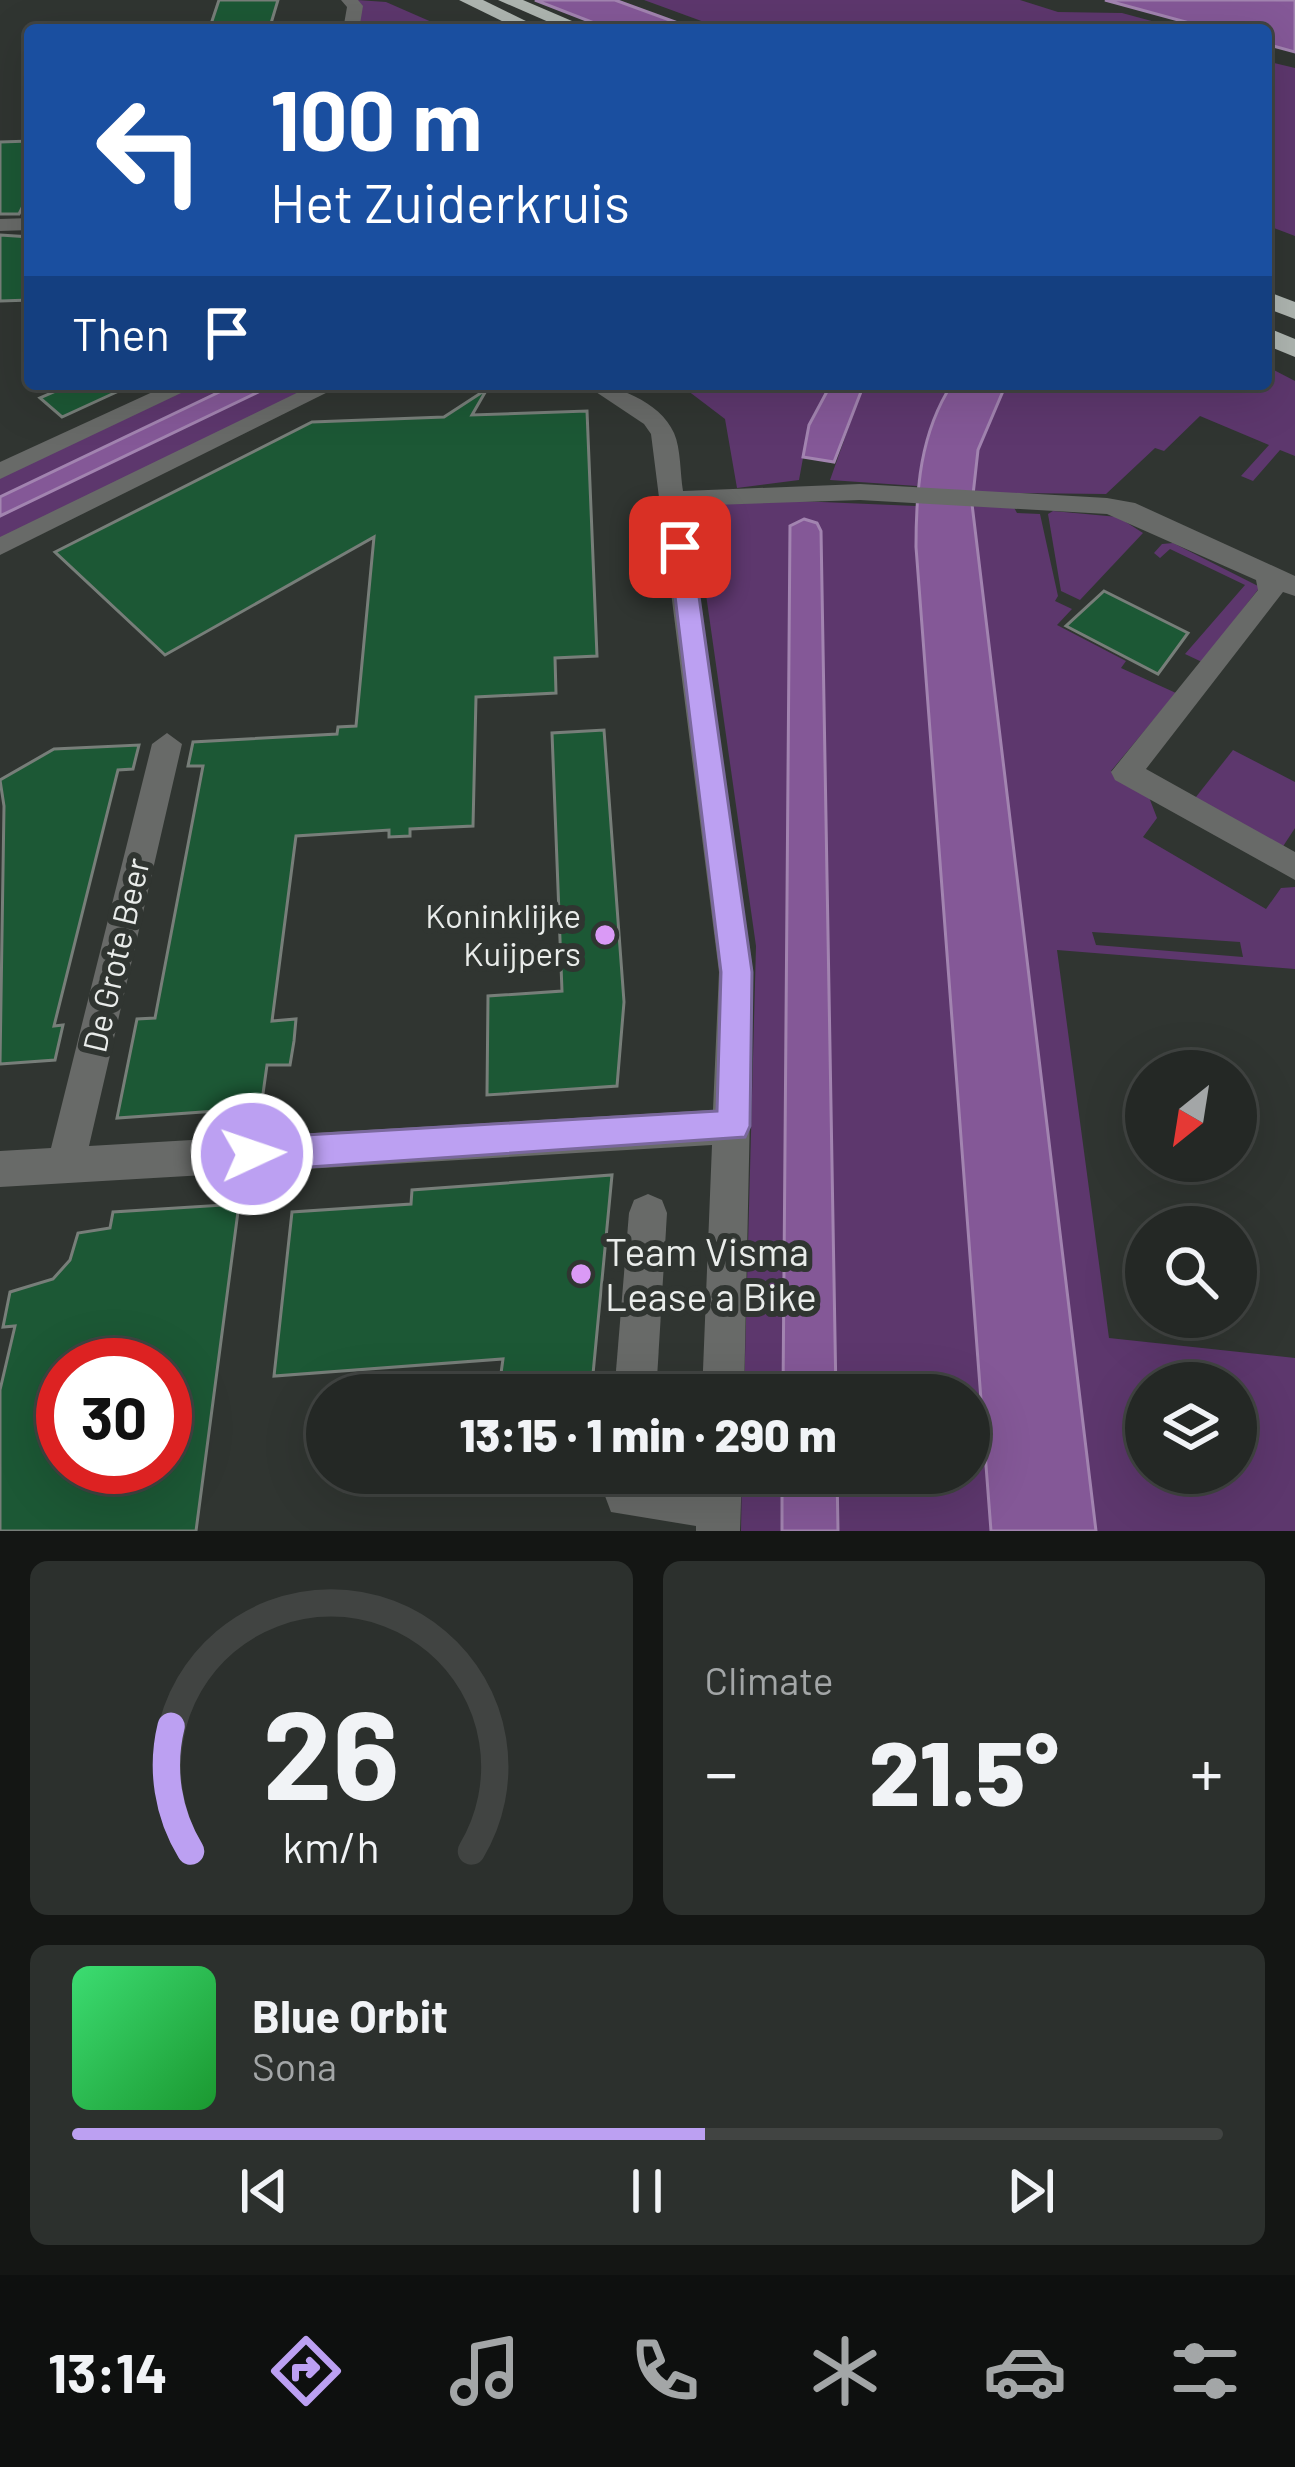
<!DOCTYPE html>
<html lang="en">
<head>
<meta charset="utf-8">
<style>
  body { margin:0; font-family:Barlow,sans-serif; background:#2c302d; color:#f1f3f6; height:100vh; display:flex; flex-direction:column; font-size:45px; white-space:nowrap }
  * { box-sizing:border-box; margin:0 }
  p { font-size:39px; color:#a3a6a7 }
  .icon { flex:none; width:66px; height:66px; fill:none; stroke:currentColor; stroke-width:2; stroke-linecap:round; stroke-linejoin:round }
  .map { position:relative; height:1531px; overflow:hidden }
  .drawer { display:flex; flex-direction:column; gap:30px; padding:30px; background:#141614; flex:1 }
  .drawer>* { flex:none }
  .hud { position:absolute; left:24px; top:24px; width:1248px; height:366px; border-radius:12px; box-shadow:0 12px 48px #0002,0 0 0 3px #414442; background:#1a4fa0; color:#fff; overflow:hidden }
  .needle { width:78px; rotate:210deg }
  .controls { position:absolute; left:1125px; top:1050px; display:grid; gap:24px }
  .controls a { display:grid; place-items:center; width:132px; height:132px; border-radius:50%; background:#242825; box-shadow:0 12px 48px #0002,0 0 0 3px #414442; font-size:60px }
  .speed { position:absolute; left:36px; top:1338px; display:flex; gap:24px; font-size:60px; font-weight:700; text-align:center }
  .speed>* { display:grid; place-content:center; width:156px; height:156px; border-radius:50%; background:#242825; box-shadow:0 12px 48px #0002,0 0 0 3px #414442; line-height:1 }
  .speed .limit { border:18px solid #d22; background:#fff; color:#111 }
  .pin { position:absolute; display:grid; place-items:center; width:102px; height:102px; color:#fff; margin:-51px; border-radius:24px; box-shadow:0 6px 18px #0006 }
  .me { position:absolute; width:132px; margin:-66px; rotate:87deg; stroke-linejoin:round; filter:drop-shadow(0 0 9px #0008) }
  .turn { display:flex; align-items:center; gap:42px; height:252px; padding:0 48px; font-size:54px }
  .turn .icon { width:156px; height:156px; stroke-width:2.5 }
  .turn b { display:block; font-size:84px; line-height:102px }
  .then { display:flex; align-items:center; height:114px; padding:0 48px; background:#0003; gap:24px; font-size:45px }
  .big { font-size:90px; font-weight:800; line-height:1.1 }
  .drawer .card { flex:1; display:flex; flex-direction:column; justify-content:center; gap:18px; min-width:0; padding:0 42px; border-radius:18px; background:#2c302d }
  .drawer .dial { align-items:center; gap:0 }
  .dial svg { height:312px; overflow:visible; fill:none; stroke:#414442; stroke-width:7; stroke-linecap:round; text-anchor:middle }
  .dial text { fill:#f1f3f6; stroke:none }
  .song { display:flex; align-items:center; gap:36px }
  .cover { width:144px; height:144px; border-radius:18px; background:linear-gradient(135deg,hsl(140 70% 55%),hsl(130 70% 35%)) }
  .played { height:12px; border-radius:6px; background:linear-gradient(90deg,#bca0f2 55%,#414442 55%) }
  .keys { display:flex; justify-content:space-around; direction:ltr }
  .heat { display:flex; justify-content:space-between; align-items:center; font-size:66px; direction:ltr }
  .drawer .tiles { flex:1; display:grid; gap:30px; grid-template-columns:1fr 1fr }
  .card:last-child { grid-column:span 2 }
  .trip { position:absolute; left:306px; top:1374px; width:684px; height:120px; border-radius:60px; background:#242825; box-shadow:0 12px 48px #0002,0 0 0 3px #414442; font-weight:800; line-height:120px; text-align:center }
  .menu { display:flex; height:192px; justify-content:space-around; align-items:center; background:#0e100f; color:#a3a6a7 }
  .menu .icon { width:84px; height:84px }
  .menu .on { color:#bca0f2 }
  .menu b { font-size:54px; color:#f1f3f6 }
  .map>svg:first-child { display:block }
</style>
</head>
<body>
<div class="map">
<svg width="1295" height="1531" viewBox="0 0 1295 1531">
  <rect width="100%" height="100%" fill="#303531"/>
  <!-- green -->
  <g fill="#5d376d" fill-rule="evenodd">
    <polygon points="357,0 386,2 450,30 358,30"/>
    <polygon points="644,0 1020,0 1058,12 1122,13 1185,30 726,30"/>
    <polygon points="1266,61 1295,68 1295,236 1266,225"/>
    <path d="M1266,366L1295,381V456L1280,450L1253,481L1241,476L1269,445L1200,416L1164,451L1155,448L1106,494L1006,493L1017,513L1040,514L1058,596L1055,601L1072,609L1057,625L1126,661L1121,668L1176,693L1111,771L1147,792L1157,818L1143,837L1266,909L1281,888L1295,887V969L1057,950L1109,1338L1295,1358V1531H1096L972,504L978,450L1006,384H1266ZM1092,932L1240,942L1243,957L1096,945ZM1146,1383H1236V1473H1146Z"/>
    <polygon points="197,384 236,384 0,497 0,475"/>
    <polygon points="275,384 324,384 0,540 0,516"/>
    <polygon points="679,384 831,384 809,425 799,480 737,488 725,419"/>
    <polygon points="864,384 952,384 926,440 917,486 830,480"/>
    <polygon points="798,501 916,506 991,1531 838,1531 837,1473 969,1473 969,1395 836,1395 821,531 790,527 783,1395 744,1395 756,946 695,517 725,504"/>
    <polygon points="1053,511 1118,517 1143,533 1080,600 1061,591 1048,514"/>
    <polygon points="1173,543 1260,587 1202,662 1185,654 1245,585 1170,549 1160,558 1154,553 1162,544"/>
    <polygon points="1233,750 1295,782 1295,828 1280,851 1192,802"/>
    <polygon points="742,1473 782,1473 782,1531 741,1531"/>
  </g>
  <!-- water -->
  <g fill="#845897" stroke="#a284b0" stroke-width="3">
    <polygon points="535,0 615,0 697,30 612,30"/>
    <polygon points="1105,0 1295,0 1295,52 1266,44 1266,30 1215,30"/>
    <polygon points="236,384 275,384 0,516 0,497"/>
    <polygon points="831,384 864,384 834,462 803,457 809,425"/>
    <path d="M952,384H1006L978,450L972,504L1096,1531H991L916,547C916,490 920,433 952,384Z"/>
    <polygon points="804,519 817,523 821,531 836,1395 783,1395 790,526"/>
    <polygon points="782,1473 837,1473 838,1531 782,1531"/>
  </g>
  <!-- building -->
  <g fill="#1c5835" stroke="#777e79" stroke-width="3" fill-rule="evenodd">
    <polygon points="219,0 278,0 269,30 209,30"/>
    <polygon points="30,141 30,192 19,214 0,214 0,142"/>
    <polygon points="0,235 30,237 30,300 0,301"/>
    <polygon points="72,384 134,384 62,417 40,398"/>
    <polygon points="487,389 472,415 587,411 597,656 555,658 556,693 476,697 473,826 410,829 410,836 389,837 389,830 296,836 272,1021 296,1019 294,1041 290,1065 267,1065 261,1108 117,1118 137,1019 155,1018 203,766 188,766 193,742 337,734 338,727 356,726 374,537 165,655 55,552 312,422 444,417"/>
    <polygon points="1104,591 1188,633 1158,674 1066,626"/>
    <polygon points="604,730 624,1002 617,1086 487,1095 488,996 562,991 552,733"/>
    <polygon points="139,745 133,769 118,770 54,1026 63,1025 55,1060 0,1064 4,806 0,780 54,749"/>
    <polygon points="612,1175 591,1395 498,1395 503,1359 274,1376 292,1212 411,1204 412,1190"/>
    <path d="M239,1204L196,1531H0V1390L15,1326L3,1327L10,1292L53,1279L70,1260L78,1233L110,1228L113,1212ZM63,1365H165V1467H63Z"/>
  </g>
  <g fill="none" stroke-linecap="round" stroke-linejoin="round">
    <!-- minor -->
    <g fill="#686a68" fill-rule="evenodd">
      <polygon points="341,0 358,0 363,6 359,30 343,30 347,7"/>
      <polygon points="30,218 30,230 0,231 0,219"/>
      <polygon points="170,384 200,384 0,479 0,462"/>
      <polygon points="315,384 344,384 0,555 0,537"/>
      <path d="M584,384C614,384 660,401 674,433C681,449 680,473 683,491L860,484L1107,498L1135,503L1295,576V596L1283,592L1146,769L1295,852V880L1115,780L1111,772L1258,590L1256,580L1107,514L860,500L685,506L753,972L744,1395H702L712,1145L0,1187V1151L51,1148L152,744L167,733L182,744L89,1146L713,1110L719,972L651,434L644,424Z"/>
      <polygon points="648,1194 662,1200 667,1213 656,1395 614,1395 629,1213 634,1200"/>
      <polygon points="607,1473 651,1473 698,1482 698,1473 742,1473 740,1531 696,1531 696,1526 611,1512 605,1496"/>
    </g>
    <!-- highway -->
    <g fill="#aeb5b0" fill-rule="evenodd">
      <polygon points="459,0 483,0 532,24 516,28"/>
      <polygon points="498,0 523,0 593,30 567,30"/>
      <polygon points="1266,291 1295,302 1295,319 1266,308"/>
      <polygon points="1266,327 1295,339 1295,357 1266,345"/>
    </g>
  </g>
  <!-- route -->
  <polygon fill="#bca0f2" stroke="#7a689d" stroke-width="3" points="680,539 692,547 752,972 750,1126 745,1137 252,1171 240,1166 235,1154 240,1143 252,1138 717,1111 721,972 669,547"/>
  <!-- markers -->
  <g fill="#da9af6" stroke="#303531" stroke-width="4.5">
    <circle cx="605" cy="935" r="12"/>
    <circle cx="581" cy="1274" r="12"/>
  </g>
  <g text-anchor="middle" stroke-width="12" stroke-linejoin="round" paint-order="stroke">
    <!-- poi labels -->
    <g font-size="33" fill="#e9ecea" stroke="#303531" text-anchor="end">
      <text x="581" y="928">Koninklijke<tspan x="581" dy="38">Kuijpers</tspan></text>
    </g>
    <!-- street labels -->
    <g font-size="33" fill="#e9ecea" stroke="#303531">
      <text transform="translate(116 955) rotate(-77)" y="12">De Grote Beer</text>
    </g>
    <!-- near-poi labels -->
    <g font-size="39" fill="#e9ecea" stroke="#303531" text-anchor="start">
      <text x="605" y="1266">Team Visma<tspan x="605" dy="45">Lease a Bike</tspan></text>
    </g>
  </g>
</svg>
<div class="controls">
<a><svg class="needle" viewBox="-14 -14 28 28"><path d="M0-13l5 13h-10z" fill="#e53935"/><path d="M0 13l5-13h-10z" fill="#a3a6a7"/></svg></a>
<a><svg class="icon" aria-label="search" viewBox="0 0 24 24"><circle cx="10" cy="10" r="6"/><path d="M15 15l6 6"/></svg></a>
<a><svg class="icon" aria-label="layers" viewBox="0 0 24 24"><path d="M12 4l9 5-9 5-9-5zM3 14l9 5 9-5"/></svg></a>
</div>
<div class="speed"><div class="limit">30</div></div>
<div class="pin" style="left:680px;top:547px;background:#d93025"><svg class="icon" aria-label="arrive" viewBox="0 0 24 24"><path d="M6 21V4h12l-3 4 3 4H6"/></svg></div>
<svg class="me" style="left:252px;top:1154px" viewBox="-20 -20 40 40"><circle r="17" fill="#bca0f2" stroke="#fff" stroke-width="3"/><path d="M0-11L8 9 0 5-8 9z" fill="#fff"/></svg>
<div class="trip">13:15 · 1 min · 290 m</div>
<div class="hud">
<div class="turn"><svg class="icon" aria-label="left" viewBox="0 0 24 24"><path d="M17 20v-9H6M10 6l-5 5 5 5"/></svg><div><b>100 m</b>Het Zuiderkruis</div></div>
<div class="then">Then<svg class="icon" aria-label="arrive" viewBox="0 0 24 24"><path d="M6 21V4h12l-3 4 3 4H6"/></svg></div>
</div>
</div>
<section class="drawer">
<div class="tiles">
<div class="card dial"><svg viewBox="0 0 100 80">
<path d="M14 69A42 42 0 1 1 86 69"/>
<path d="M14 69A42 42 0 0 1 9 37" stroke="#bca0f2"/>
<text x="50" y="56" font-size="32" font-weight="700">26</text>
<text x="50" y="72" font-size="11">km/h</text>
</svg></div>
<div class="card"><p>Climate</p>
<div class="heat"><a>−</a><b class="big">21.5°</b><a>+</a></div>
</div>
<div class="card">
<div class="song"><i class="cover"></i><div><b>Blue Orbit</b><p>Sona</p></div></div>
<div class="played"></div>
<div class="keys"><svg class="icon" aria-label="previous" viewBox="0 0 24 24"><path d="M18 5L8 12l10 7zM5 5v14"/></svg><svg class="icon" aria-label="pause" viewBox="0 0 24 24"><path d="M8 5v14M16 5v14"/></svg><svg class="icon" aria-label="next" viewBox="0 0 24 24"><path d="M6 5l10 7-10 7zM19 5v14"/></svg></div>
</div>
</div>
</section>
<nav class="menu">
<b>13:14</b>
<svg class="icon on" aria-label="directions" viewBox="0 0 24 24"><path d="M12 3l9 9-9 9-9-9zM9 14v-3h6M13 9l2 2-2 2"/></svg>
<svg class="icon" aria-label="music" viewBox="0 0 24 24"><path d="M9 18V5l10-2v13"/><circle cx="6" cy="18" r="3"/><circle cx="16" cy="16" r="3"/></svg>
<svg class="icon" aria-label="phone" viewBox="0 0 24 24"><path d="M5 4h4l2 5-3 2q2 4 5 5l2-3 5 2v4C11 20 4 13 5 4z"/></svg>
<svg class="icon" aria-label="climate" viewBox="0 0 24 24"><path d="M12 3v18M4 7l16 10M4 17L20 7"/></svg>
<svg class="icon" aria-label="car" viewBox="0 0 24 24"><path d="M5 17H2v-5l4-1 3-4h7l3 4 3 1v5h-3M9 17h6M6 11h13"/><circle cx="7" cy="17" r="2"/><circle cx="17" cy="17" r="2"/></svg>
<svg class="icon" aria-label="filters" viewBox="0 0 24 24"><path d="M4 7h16M4 17h16"/><circle cx="9" cy="7" r="2"/><circle cx="15" cy="17" r="2"/></svg>
</nav>
</body>
</html>
